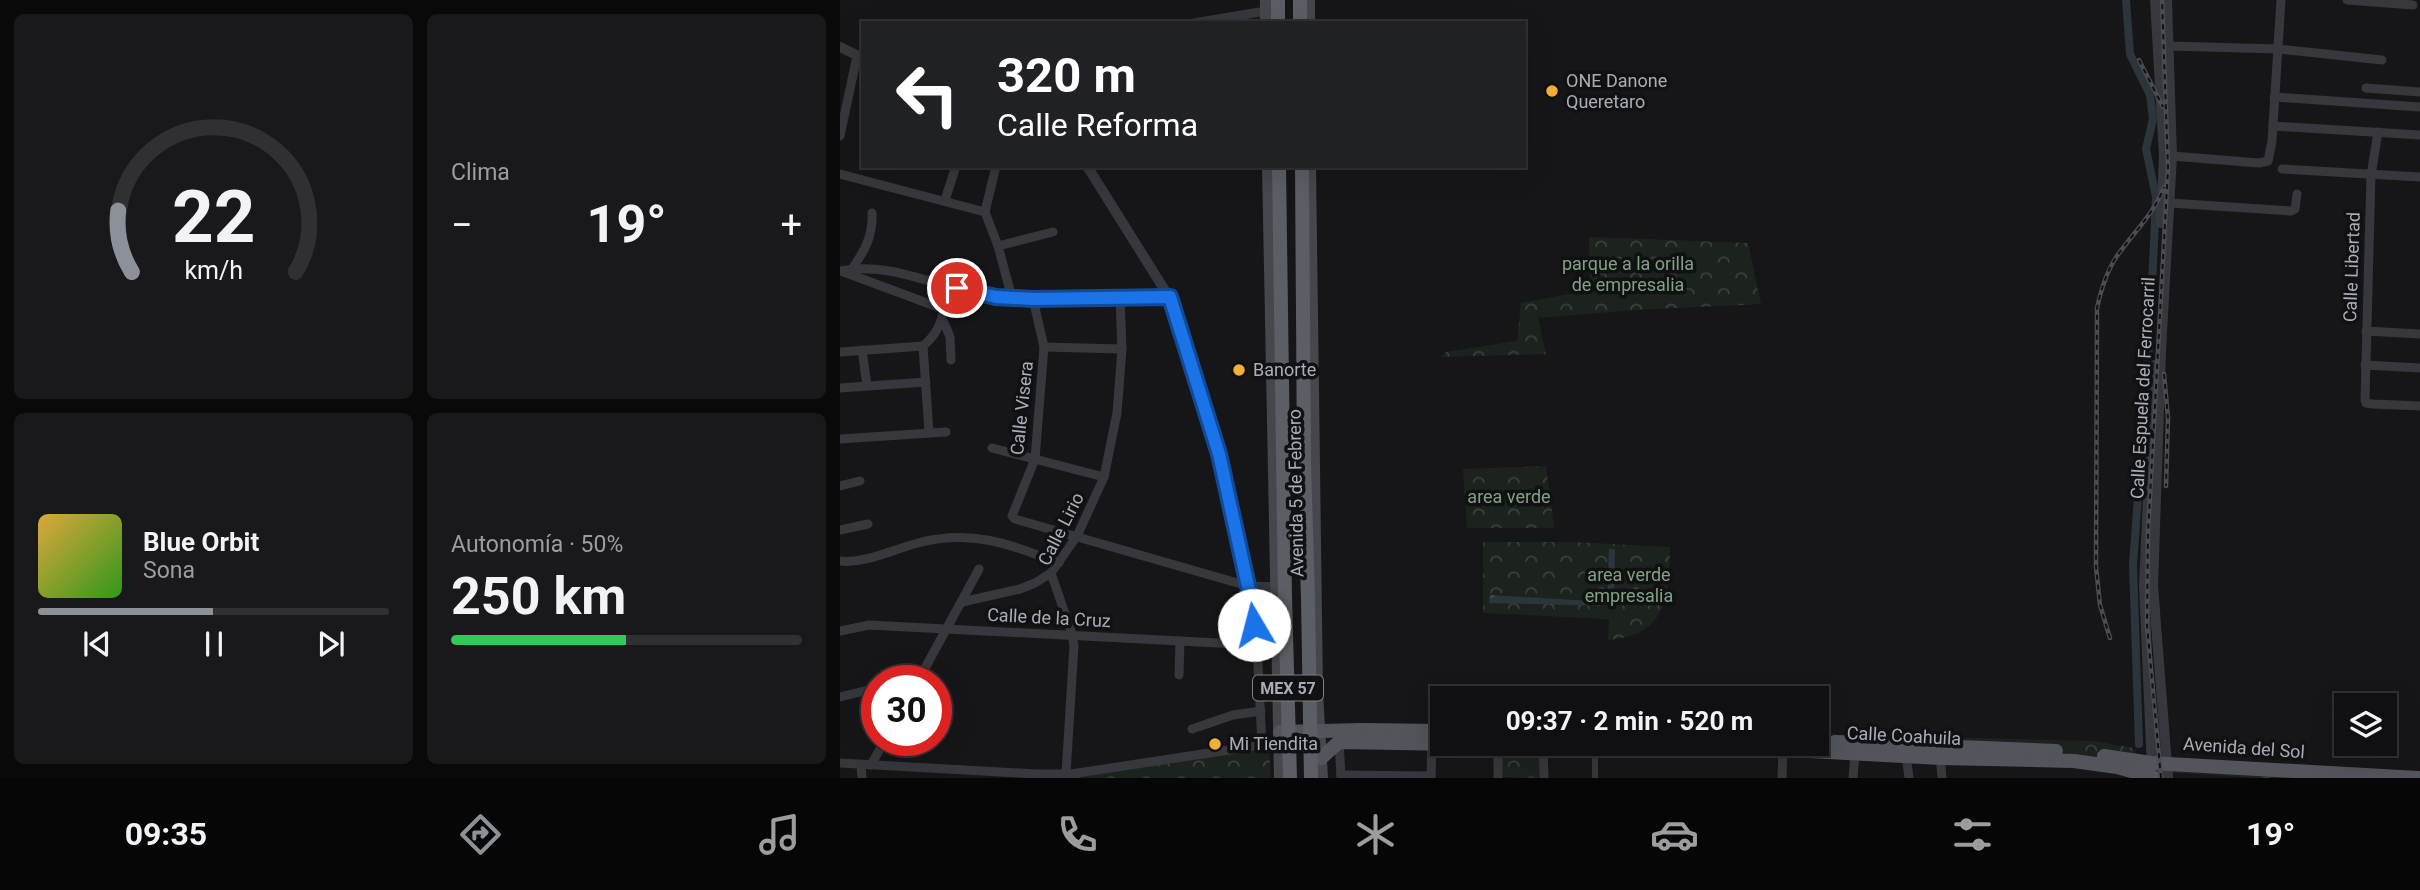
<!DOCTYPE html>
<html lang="es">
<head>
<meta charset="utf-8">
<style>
  body { margin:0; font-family:Roboto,sans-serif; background:#19191b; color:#f1f3f6; height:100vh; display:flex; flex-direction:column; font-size:26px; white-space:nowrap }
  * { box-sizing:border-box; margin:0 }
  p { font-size:23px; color:#9c9d9f }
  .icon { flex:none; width:38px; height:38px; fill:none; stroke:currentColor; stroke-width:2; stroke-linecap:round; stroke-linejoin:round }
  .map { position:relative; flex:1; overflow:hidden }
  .drawer { display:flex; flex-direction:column; gap:14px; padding:14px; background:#09090a; width:840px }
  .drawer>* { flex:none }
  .banner { position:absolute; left:21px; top:21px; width:665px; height:147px; border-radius:0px; box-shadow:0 7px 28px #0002,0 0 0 2px #303032; background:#202124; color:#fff; overflow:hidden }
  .buttons { position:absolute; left:1494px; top:693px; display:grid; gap:14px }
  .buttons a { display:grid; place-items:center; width:63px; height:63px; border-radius:0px; background:#101012; box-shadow:0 7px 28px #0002,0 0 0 2px #303032; font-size:35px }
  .speed { position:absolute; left:21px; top:665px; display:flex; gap:14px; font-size:35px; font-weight:700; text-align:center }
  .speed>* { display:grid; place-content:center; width:91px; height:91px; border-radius:50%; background:#101012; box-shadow:0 7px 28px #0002,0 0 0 2px #303032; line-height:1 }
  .speed .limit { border:10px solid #d22; background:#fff; color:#111 }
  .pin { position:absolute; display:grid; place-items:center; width:60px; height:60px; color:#fff; margin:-30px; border:4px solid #fff; border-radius:50%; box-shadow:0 2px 7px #0007 }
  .me { position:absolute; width:77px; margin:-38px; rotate:352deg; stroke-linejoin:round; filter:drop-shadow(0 0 5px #0008) }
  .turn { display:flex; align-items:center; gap:24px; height:147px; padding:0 21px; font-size:32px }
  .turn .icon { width:91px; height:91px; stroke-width:2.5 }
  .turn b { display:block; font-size:49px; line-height:60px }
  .big { font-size:52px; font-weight:700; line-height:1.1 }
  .drawer .widget { flex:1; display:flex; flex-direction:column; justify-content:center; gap:10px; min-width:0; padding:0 24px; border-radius:10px; background:#19191b }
  .drawer .dial { align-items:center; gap:0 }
  .dial svg { height:182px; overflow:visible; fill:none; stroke:#303032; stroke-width:7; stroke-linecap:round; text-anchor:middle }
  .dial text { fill:#f1f3f6; stroke:none }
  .song { display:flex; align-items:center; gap:21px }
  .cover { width:84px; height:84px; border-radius:10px; background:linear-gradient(135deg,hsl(40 70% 55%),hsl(110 70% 35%)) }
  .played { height:7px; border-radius:4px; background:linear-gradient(90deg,#8c9099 50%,#303032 50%) }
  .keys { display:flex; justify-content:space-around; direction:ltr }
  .heat { display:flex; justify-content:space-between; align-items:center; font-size:38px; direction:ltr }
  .charge { height:10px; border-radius:5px; background:linear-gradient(90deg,#34c759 50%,#303032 0) }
  .drawer .tiles { flex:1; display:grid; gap:14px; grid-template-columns:repeat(2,1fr) }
  .trip { position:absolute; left:590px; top:686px; width:399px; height:70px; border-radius:0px; background:#101012; box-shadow:0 7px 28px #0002,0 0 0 2px #303032; font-weight:700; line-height:70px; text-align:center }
  .tab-bar { display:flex; height:112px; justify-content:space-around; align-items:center; background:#060607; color:#9c9d9f }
  .tab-bar .icon { width:49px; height:49px }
  .tab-bar .active { color:#8c9099 }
  .tab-bar b { font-size:32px; color:#f1f3f6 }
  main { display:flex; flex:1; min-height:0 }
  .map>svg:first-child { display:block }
</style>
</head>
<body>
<main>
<section class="drawer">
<div class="tiles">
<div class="widget dial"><svg viewBox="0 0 100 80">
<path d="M14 69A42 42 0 1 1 86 69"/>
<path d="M14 69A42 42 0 0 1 8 42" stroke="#8c9099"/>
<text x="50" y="56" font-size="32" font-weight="700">22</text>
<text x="50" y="72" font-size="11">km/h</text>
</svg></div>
<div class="widget"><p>Clima</p>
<div class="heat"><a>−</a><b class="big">19°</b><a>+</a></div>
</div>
<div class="widget">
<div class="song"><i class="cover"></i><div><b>Blue Orbit</b><p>Sona</p></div></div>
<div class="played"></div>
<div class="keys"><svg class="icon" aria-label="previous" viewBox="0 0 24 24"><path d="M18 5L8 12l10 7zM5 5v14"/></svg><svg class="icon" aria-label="pause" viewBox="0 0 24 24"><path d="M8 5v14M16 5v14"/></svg><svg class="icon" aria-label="next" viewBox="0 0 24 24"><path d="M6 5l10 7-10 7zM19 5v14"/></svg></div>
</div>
<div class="widget"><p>Autonomía · 50%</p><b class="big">250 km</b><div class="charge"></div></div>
</div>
</section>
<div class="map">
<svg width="1580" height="778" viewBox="0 0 1580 778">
  <defs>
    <pattern id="forest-crowns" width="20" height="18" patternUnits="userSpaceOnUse" patternTransform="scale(1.75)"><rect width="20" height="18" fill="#1c231d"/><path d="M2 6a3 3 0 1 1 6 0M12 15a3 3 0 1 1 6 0" fill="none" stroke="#3a403c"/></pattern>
    <pattern id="water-ripples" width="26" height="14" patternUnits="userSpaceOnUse" patternTransform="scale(1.75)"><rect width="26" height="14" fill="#2c353c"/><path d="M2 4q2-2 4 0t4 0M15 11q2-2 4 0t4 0" fill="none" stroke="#485056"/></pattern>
  </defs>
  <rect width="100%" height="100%" fill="#161618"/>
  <!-- forest -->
  <g fill="url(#forest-crowns)">
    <polygon points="749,237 908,243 921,304 794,310 698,318 706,354 601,357 606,352 677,341 681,303 750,290"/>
    <polygon points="706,466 714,528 627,528 623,469"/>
    <path d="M643,542H731L830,547C829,597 828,635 768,640L769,619L643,613Z"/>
    <polygon points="977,734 1253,741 1293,748 1307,766 1496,778 1420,778 1308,771 619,744 976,744"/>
    <polygon points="429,749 431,778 216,778"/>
    <polygon points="661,752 699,754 699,778 661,777"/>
  </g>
  <!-- water -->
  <polygon fill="url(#water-ripples)" points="769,549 775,549 774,606 649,603 650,595 767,602"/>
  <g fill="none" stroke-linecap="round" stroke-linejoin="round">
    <!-- canal -->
    <polyline stroke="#2c353c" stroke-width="8" points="1286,0 1290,54 1310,95 1313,119 1306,149 1316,197 1310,331 1293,565 1299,744"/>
    <!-- pedestrian -->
    <polyline stroke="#37383d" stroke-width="6" points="755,778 755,748"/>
    <!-- minor -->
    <g stroke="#37383d" stroke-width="9">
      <polyline points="1507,0 1573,5"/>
      <polyline points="354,23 426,11"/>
      <polyline points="1330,46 1438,49 1542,60"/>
      <polyline points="1526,88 1580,92"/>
      <polyline points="1434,97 1580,107"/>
      <polyline points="1433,126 1580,135"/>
      <polyline points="1538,132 1531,175 1525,400 1526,403 1533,404 1580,406"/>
      <polyline points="0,136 17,56"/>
      <polyline points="1332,156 1419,163 1428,161 1432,141 1441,0"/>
      <polyline points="156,166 145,212 158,246 172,298"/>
      <polyline points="1442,169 1580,177"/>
      <polyline points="0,174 145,212"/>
      <polyline points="105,200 116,166"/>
      <polyline points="1330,203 1451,211 1455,209 1457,194"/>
      <polyline points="158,246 213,232"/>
      <path d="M12,269C25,250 33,236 32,213"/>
      <path d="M0,271C55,260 104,292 158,297C214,303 273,298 329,297"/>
      <path d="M1,271L103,309C102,325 95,336 83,346"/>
      <polyline points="193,299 204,347 195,459 172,516 175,519 408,586 436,587"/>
      <polyline points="103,320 110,337 111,360"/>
      <polyline points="1526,331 1580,334"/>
      <polyline points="83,346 89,432"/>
      <polyline points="204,347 282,349"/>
      <polyline points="22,350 27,385"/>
      <polyline points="0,352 83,346"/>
      <polyline points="1525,365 1580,368"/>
      <polyline points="0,388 86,382"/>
      <polyline points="0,439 106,432"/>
      <polyline points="152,448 264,477"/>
      <polyline points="0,486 20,481"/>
      <polyline points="0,530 28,524"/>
      <path d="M0,561C25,564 54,549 78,543C132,529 169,544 219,563"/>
      <polyline points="211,573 232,634 234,646 226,774"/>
      <polyline points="122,602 180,589 195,583 211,573 237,536 264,477 277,413 282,349 280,298"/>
      <polyline points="0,631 29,625 417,645"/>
      <polyline points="339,675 340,641"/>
      <polyline points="78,681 139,569"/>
      <polyline points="0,697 37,688"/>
      <polyline points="352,729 393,715 421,711"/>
      <polyline points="499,739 501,778"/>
      <polyline points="658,746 658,778"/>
      <polyline points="703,747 704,778"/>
      <polyline points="1066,755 1069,778"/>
      <polyline points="1100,755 1102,778"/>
      <polyline points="0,763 197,774 231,774 422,745 417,645 408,586"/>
      <polyline points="21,765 22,778"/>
      <polyline points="31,765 45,740"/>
      <polyline points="501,775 591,776"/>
      <polyline points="591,778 592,743"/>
      <polyline points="942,778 943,750"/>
      <polyline points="1013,778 1015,753"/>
    </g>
    <!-- tertiary -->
    <g stroke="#37383d" stroke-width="10">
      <polyline points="1315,0 1324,156 1321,223"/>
      <polyline points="1327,0 1332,156 1321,351 1313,586 1328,778"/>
      <polyline points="0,47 23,58"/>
      <polyline points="247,166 329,297 379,454 408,586"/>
      <polyline points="1312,768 1304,586 1314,365"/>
    </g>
    <!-- secondary -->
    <g stroke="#45474d" stroke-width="12">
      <polyline points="426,0 426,23"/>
      <polyline points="469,0 469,23"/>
      <polyline points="428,166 440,778"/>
      <polyline points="470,166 477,692 482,778"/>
    </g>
    <!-- primary -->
    <g stroke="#53555c" stroke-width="14">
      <polyline points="440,732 522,730 602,731"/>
      <polyline points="995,742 1216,751"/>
      <polyline points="1264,756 1311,763 1578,778"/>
      <polyline points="481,758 499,742 950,750 1101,758 1234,761 1277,767 1313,777"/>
    </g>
    <!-- trunk -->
    <g stroke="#5b5e65" stroke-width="14">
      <polyline points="438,0 438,23"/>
      <polyline points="460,0 460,23"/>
      <polyline points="439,166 445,598"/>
      <polyline points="462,166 464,462 468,598"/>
    </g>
    <defs>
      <g id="rail">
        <polyline points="1299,60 1323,107"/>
        <polyline points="1324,374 1328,418 1326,486"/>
        <path d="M1270,638L1260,605L1256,567L1257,308C1261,290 1266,272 1277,256C1293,233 1314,214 1324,187"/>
        <polyline points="1321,778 1307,625 1308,533 1328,168 1322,0"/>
      </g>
    </defs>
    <!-- rail casing -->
    <use href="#rail" stroke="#4a4c52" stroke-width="4.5"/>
    <!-- rail -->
    <use href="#rail" stroke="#111113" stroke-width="2" stroke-dasharray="5" stroke-linecap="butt"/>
    <!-- trunk-bridge -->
    <g stroke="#5b5e65" stroke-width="14">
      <polyline points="445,598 450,778"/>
      <polyline points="468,598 471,778"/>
    </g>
  </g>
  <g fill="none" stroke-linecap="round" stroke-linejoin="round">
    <defs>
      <polyline id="route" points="117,288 156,297 193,299 330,297 379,454 408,586 414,625"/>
    </defs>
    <!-- route casing -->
    <use href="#route" stroke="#114b97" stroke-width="18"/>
    <!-- route -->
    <use href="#route" stroke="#1a73e8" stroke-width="12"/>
  </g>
  <!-- markers -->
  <g fill="#f2b134" stroke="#111113" stroke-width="2.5">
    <circle cx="712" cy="91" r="7"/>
    <circle cx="399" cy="370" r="7"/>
    <circle cx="375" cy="744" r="7"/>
  </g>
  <g text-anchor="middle" stroke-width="7" stroke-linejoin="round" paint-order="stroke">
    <!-- shield labels -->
    <rect fill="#111113" stroke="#7b7e86" stroke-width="2" x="413" y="675.5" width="70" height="25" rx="5"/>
    <g font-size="16" font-weight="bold" fill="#a8adb8">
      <text x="448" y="694">MEX 57</text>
    </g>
    <!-- poi labels -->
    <g font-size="18" fill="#a8adb8" stroke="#111113" text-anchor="start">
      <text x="726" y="87">ONE Danone<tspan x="726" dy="21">Queretaro</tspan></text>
      <text x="413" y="376">Banorte</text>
      <text x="389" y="750">Mi Tiendita</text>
    </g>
    <!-- park labels -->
    <g font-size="18" fill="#7fa381" stroke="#111113">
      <text x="788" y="270">parque a la orilla<tspan x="788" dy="21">de empresalia</tspan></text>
      <text x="669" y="503">area verde</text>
      <text x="789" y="581">area verde<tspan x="789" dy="21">empresalia</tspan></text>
    </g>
    <!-- street labels -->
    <g font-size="18" fill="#a8adb8" stroke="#111113">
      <text transform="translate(1512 267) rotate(-88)" y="6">Calle Libertad</text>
      <text transform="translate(1303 388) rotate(-87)" y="6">Calle Espuela del Ferrocarril</text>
      <text transform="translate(182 408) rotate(-84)" y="6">Calle Visera</text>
      <text transform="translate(456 493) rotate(-91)" y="6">Avenida 5 de Febrero</text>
      <text transform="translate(221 529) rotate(-63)" y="6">Calle Lirio</text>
      <text transform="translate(209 618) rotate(3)" y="6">Calle de la Cruz</text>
      <text transform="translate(1064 736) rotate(3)" y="6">Calle Coahuila</text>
      <text transform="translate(1404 748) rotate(4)" y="6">Avenida del Sol</text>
    </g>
  </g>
</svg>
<div class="buttons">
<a><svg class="icon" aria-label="layers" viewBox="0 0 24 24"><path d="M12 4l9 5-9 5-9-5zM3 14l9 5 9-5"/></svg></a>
</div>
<div class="speed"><div class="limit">30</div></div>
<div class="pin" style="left:117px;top:288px;background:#d93025"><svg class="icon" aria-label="arrive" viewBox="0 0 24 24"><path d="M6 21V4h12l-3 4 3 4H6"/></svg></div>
<svg class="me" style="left:414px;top:625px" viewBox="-20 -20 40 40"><circle r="19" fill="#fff"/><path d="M0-13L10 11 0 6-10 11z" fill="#1a73e8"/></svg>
<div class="trip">09:37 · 2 min · 520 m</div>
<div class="banner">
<div class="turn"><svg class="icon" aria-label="left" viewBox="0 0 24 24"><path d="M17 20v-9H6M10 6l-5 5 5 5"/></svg><div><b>320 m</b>Calle Reforma</div></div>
</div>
</div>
</main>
<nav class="tab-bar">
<b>09:35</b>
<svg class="icon active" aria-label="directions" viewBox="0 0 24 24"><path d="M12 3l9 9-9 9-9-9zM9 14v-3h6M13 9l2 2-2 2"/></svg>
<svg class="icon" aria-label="music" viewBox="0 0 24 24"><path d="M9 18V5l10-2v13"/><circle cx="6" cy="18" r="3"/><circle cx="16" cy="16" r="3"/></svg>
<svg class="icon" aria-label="phone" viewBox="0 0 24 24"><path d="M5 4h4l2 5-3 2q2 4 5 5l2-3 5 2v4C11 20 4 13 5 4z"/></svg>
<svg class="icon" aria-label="climate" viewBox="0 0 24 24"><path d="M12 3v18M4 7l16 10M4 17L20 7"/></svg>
<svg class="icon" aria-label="car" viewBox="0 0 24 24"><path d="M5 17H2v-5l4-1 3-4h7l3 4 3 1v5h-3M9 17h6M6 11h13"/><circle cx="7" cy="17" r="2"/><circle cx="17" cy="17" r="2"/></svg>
<svg class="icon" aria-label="filters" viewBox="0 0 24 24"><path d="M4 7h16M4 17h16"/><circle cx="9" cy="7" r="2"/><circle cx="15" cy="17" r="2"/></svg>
<b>19°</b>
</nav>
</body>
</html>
